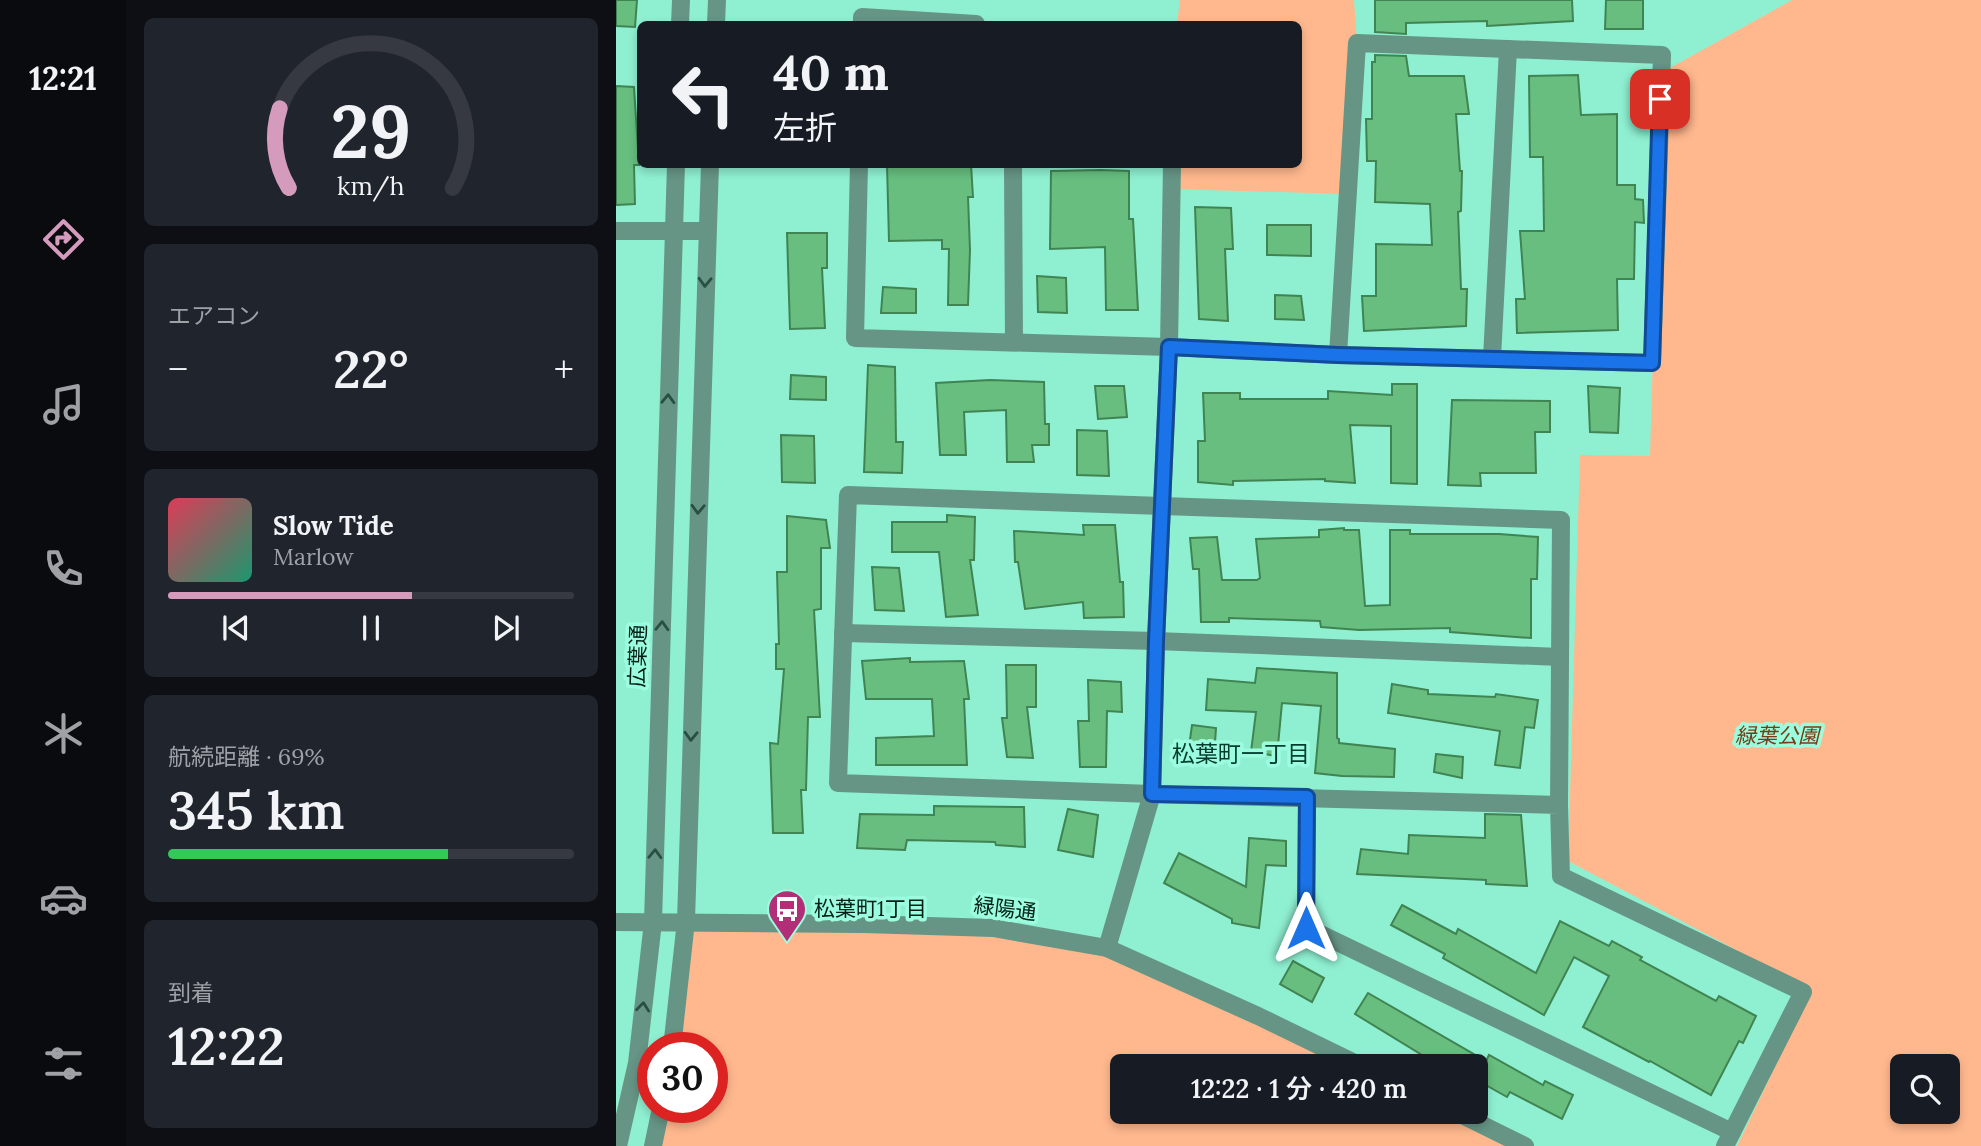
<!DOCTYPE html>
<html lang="ja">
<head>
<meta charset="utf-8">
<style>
  body { margin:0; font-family:Lora,"Noto Sans JP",serif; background:#20242c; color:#f1f3f6; height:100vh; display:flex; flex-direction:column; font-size:26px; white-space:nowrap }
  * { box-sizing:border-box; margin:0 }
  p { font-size:23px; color:#9ea1a6 }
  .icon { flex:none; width:38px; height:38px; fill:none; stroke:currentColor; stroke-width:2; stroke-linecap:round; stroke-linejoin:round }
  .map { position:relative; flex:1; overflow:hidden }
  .sheet { display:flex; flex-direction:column; gap:18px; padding:18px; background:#0d0f14; width:490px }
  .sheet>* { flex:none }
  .hud { position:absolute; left:21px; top:21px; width:665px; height:147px; border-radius:10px; box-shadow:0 4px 10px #0003; background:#171b24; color:#f1f3f6; overflow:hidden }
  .tools { position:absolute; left:1274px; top:1054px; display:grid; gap:14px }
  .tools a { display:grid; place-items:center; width:70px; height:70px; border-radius:10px; background:#171b24; box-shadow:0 4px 10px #0003; font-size:35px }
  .speed { position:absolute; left:21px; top:1032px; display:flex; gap:14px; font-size:35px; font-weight:700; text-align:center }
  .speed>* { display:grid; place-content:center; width:91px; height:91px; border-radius:50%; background:#171b24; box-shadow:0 4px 10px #0003; line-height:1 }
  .speed .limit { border:10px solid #d22; background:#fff; color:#111 }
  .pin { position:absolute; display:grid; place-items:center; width:60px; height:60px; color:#fff; margin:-30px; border-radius:14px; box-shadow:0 4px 10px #0006 }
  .me { position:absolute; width:77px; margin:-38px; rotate:0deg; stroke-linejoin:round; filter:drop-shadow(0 0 5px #0008) }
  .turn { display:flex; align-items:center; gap:24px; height:147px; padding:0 21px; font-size:32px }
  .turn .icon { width:91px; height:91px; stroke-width:2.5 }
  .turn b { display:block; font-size:49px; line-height:60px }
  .big { font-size:52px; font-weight:600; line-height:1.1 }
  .sheet .card { flex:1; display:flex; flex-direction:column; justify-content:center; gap:10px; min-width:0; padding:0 24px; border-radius:10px; background:#20242c }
  .sheet .dial { align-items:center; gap:0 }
  .dial svg { height:182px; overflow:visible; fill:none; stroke:#363941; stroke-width:7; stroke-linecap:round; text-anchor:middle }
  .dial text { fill:#f1f3f6; stroke:none }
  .song { display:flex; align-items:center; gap:21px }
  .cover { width:84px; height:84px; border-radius:10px; background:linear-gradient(135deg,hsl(350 70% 55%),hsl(160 70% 35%)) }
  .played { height:7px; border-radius:4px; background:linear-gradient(90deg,#d59bbd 60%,#363941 60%) }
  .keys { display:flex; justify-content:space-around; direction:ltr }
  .heat { display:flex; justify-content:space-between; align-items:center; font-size:38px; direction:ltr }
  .charge { height:10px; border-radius:5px; background:linear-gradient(90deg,#34c759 69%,#363941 0) }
  .trip { position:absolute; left:494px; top:1054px; width:378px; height:70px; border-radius:10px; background:#171b24; box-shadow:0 4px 10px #0003; font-weight:600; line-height:70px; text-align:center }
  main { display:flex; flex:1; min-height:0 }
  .tabs { display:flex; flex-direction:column; width:126px; justify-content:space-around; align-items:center; background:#090b0e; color:#9ea1a6 }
  .tabs .icon { width:49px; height:49px }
  .tabs .selected { color:#d59bbd }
  .tabs b { font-size:32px; color:#f1f3f6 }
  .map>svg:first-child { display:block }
</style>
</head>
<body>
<main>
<nav class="tabs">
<b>12:21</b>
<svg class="icon selected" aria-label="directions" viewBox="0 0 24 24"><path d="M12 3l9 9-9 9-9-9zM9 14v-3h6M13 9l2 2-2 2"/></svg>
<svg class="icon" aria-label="music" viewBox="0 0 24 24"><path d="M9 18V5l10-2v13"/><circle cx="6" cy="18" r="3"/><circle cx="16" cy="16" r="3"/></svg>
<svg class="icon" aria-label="phone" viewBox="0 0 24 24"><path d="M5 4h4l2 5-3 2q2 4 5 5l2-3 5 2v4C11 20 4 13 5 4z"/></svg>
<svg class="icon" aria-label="climate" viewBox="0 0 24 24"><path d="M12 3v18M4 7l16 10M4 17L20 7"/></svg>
<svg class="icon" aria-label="car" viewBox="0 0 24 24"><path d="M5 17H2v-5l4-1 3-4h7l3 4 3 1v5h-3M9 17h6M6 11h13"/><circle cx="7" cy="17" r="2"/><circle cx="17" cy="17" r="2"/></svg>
<svg class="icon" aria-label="filters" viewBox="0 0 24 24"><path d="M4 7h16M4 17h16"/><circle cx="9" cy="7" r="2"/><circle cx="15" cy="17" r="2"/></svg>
</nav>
<section class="sheet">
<div class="card dial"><svg viewBox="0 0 100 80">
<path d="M14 69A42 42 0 1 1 86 69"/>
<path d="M14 69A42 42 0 0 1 10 34" stroke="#d59bbd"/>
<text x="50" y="56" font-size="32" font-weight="700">29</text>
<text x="50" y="72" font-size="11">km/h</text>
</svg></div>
<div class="card"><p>エアコン</p>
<div class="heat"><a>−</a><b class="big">22°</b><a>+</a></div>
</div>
<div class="card">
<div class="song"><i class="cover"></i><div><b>Slow Tide</b><p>Marlow</p></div></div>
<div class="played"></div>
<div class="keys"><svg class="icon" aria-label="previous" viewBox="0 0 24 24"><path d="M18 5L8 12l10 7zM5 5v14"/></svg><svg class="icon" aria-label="pause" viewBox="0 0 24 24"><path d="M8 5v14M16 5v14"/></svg><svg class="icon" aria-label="next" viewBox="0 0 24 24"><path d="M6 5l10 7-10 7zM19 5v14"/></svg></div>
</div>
<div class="card"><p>航続距離 · 69%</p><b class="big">345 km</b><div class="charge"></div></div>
<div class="card"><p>到着</p><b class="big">12:22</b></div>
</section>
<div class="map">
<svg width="1365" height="1146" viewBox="0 0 1365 1146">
  <rect width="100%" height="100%" fill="#8ff0d1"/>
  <!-- green -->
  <g fill="#ffb88e" fill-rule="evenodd">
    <polygon points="564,0 738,0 741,43 730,194 555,189 556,165 682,164 682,24 561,24"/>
    <path d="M1176,0H1365V1146H1121L1196,990L952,861L964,455L1034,456L1045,73ZM1286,1066H1332V1111H1286Z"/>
    <polygon points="70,921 248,924 491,948 745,1066 506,1066 506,1111 838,1111 909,1146 37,1146 45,1108 96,1108 96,1048 56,1048"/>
  </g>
  <!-- building -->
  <g fill="#67be7f" stroke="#408453" stroke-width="2">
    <polygon points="0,0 21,0 19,27 0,26"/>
    <polygon points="759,0 956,0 957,21 871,26 871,21 790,23 790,34 759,32"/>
    <polygon points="990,0 1027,0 1027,29 989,29"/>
    <polygon points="759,55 790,56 793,76 848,76 853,114 840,114 844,171 846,171 845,211 842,212 845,289 851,289 850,326 748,331 746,296 760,296 760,244 816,245 814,204 759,202 760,161 751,161 750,119 756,119 756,62 759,62"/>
    <polygon points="962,75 965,115 1001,114 1001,185 1019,185 1019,199 1027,200 1028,223 1019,222 1018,279 1001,279 1002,330 901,333 900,299 909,299 904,231 928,231 927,157 914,157 913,76"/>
    <polygon points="0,86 18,87 23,165 18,165 19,204 0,205"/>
    <polygon points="271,165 355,165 357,197 352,197 354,250 352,305 332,305 333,249 326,249 326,240 273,241"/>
    <polygon points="485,170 513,171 513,219 517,219 522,310 490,310 489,247 434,249 435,171"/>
    <polygon points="579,207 615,208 617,249 609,249 612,321 583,319"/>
    <polygon points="651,225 695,225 695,256 651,255"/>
    <polygon points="171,233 211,233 211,268 206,268 209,328 174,329"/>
    <polygon points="421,276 450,278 451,313 422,312"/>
    <polygon points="267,287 300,289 300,313 265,313"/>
    <polygon points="659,295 685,296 688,320 659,319"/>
    <polygon points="252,365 279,367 280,442 287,442 286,473 248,472"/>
    <polygon points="175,375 210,377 210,400 174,399"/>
    <polygon points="374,380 428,382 429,424 433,424 433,445 416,445 418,462 391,462 390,410 348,412 350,455 324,455 320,383"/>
    <polygon points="776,384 801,384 801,484 775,483 775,426 734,425 739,483 709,481 709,479 617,481 617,485 582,482 582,441 589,441 587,393 624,393 624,399 712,399 712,391 776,395"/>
    <polygon points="479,386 508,386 511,417 482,419"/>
    <polygon points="972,386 1004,388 1002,433 974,432"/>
    <polygon points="836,400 934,401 934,432 919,432 920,473 864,473 865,486 832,485"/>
    <polygon points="461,430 491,431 493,476 461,475"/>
    <polygon points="165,435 198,436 199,483 166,482"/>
    <polygon points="331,515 359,517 358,560 354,560 362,615 330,617 323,552 276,552 276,522 331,522"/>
    <polygon points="171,516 210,520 214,548 205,548 205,609 198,610 204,717 192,717 190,790 185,790 187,833 157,833 154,743 162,744 168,669 160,669 160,644 163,644 161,572 171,572"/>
    <polygon points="467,525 499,525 504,582 507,582 508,617 468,618 467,602 409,609 402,562 399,562 398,531 468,535"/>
    <polygon points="728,528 728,530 743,530 749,606 774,605 774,530 794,530 794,534 883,534 922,537 921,579 915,579 915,638 834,632 834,628 743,630 705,627 704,621 613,618 613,622 585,622 583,569 577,569 574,538 601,537 606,580 641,580 644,578 640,539 703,537 703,530"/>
    <polygon points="256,567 283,568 288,611 259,610"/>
    <polygon points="294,658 294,662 348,661 353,699 348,699 351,765 260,765 260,738 318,736 316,699 250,699 246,661"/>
    <polygon points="390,665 420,665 420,707 411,707 417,758 391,757 386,718 391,718"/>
    <polygon points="641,668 721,673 721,738 723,739 723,743 779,749 778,777 726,776 699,773 705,706 666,703 661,756 635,752 640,712 590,710 592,679 639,683"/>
    <polygon points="472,680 505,682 506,712 491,711 490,767 464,767 462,721 473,721"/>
    <polygon points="776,684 812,690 812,694 879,697 880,694 922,700 918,728 909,727 904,768 879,765 884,731 772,713"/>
    <polygon points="576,725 600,728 598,757 572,754"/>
    <polygon points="820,754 847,757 846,778 818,772"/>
    <polygon points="318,806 408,807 409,847 380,845 379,842 291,840 289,850 241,848 244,814 318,815"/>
    <polygon points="452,809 482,815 477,857 442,850"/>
    <polygon points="869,814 905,815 911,886 870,884 870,880 741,874 745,849 792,854 793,835 869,838"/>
    <polygon points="633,838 670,841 670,866 650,865 643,928 616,923 616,919 548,883 563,853 630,887"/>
    <polygon points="786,905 840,934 842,929 920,973 944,921 993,946 996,941 1026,957 1024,960 1100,1001 1103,996 1140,1016 1127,1043 1123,1041 1095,1095 1034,1061 1033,1062 967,1027 993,976 958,957 928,1015 827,958 829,954 775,925"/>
    <polygon points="677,961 708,978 696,1002 664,984"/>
    <polygon points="752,993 870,1061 873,1055 927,1085 929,1081 957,1095 946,1119 894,1092 891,1097 859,1079 859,1066 824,1066 739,1014"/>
  </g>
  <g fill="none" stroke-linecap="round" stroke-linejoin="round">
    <!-- minor -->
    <g stroke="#669585" stroke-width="18">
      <polyline points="64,24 65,0"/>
      <polyline points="100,24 101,0"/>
      <polyline points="246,24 246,17 360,24"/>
      <polyline points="243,164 239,338 553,347 722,355 1036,363 1046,55 741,43 722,355"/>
      <polyline points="397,164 398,342"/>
      <polyline points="0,231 91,231"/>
      <polyline points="876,358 892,49"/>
      <polyline points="227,633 540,641 944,657"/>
      <polyline points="691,797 690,927 1116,1132"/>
      <polyline points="943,805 536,794 222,783 232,495 945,520 943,805 945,876 1187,992 1109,1146"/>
      <polyline points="0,922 248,924 377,928 491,948 642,1016 745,1066"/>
      <polyline points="491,948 536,794 540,641 553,347 556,164"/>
      <polyline points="56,1048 70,921 94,164"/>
      <polyline points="838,1111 909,1146"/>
      <polyline points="2,1146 21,1063 37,922 60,164"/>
      <polyline points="37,1146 45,1108"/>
    </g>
  </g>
  <!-- one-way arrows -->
  <defs><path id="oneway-chevron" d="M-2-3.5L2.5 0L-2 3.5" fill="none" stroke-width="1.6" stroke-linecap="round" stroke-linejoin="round" transform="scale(1.75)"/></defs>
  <g stroke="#294e42">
    <use href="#oneway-chevron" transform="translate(89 282) rotate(92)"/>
    <use href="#oneway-chevron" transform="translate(52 399) rotate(-88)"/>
    <use href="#oneway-chevron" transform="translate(82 509) rotate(92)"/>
    <use href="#oneway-chevron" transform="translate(46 626) rotate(-88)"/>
    <use href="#oneway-chevron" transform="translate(75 736) rotate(92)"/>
    <use href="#oneway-chevron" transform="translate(39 854) rotate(-88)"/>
    <use href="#oneway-chevron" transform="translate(27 1007) rotate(-84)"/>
  </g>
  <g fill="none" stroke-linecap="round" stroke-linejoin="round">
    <defs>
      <polyline id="route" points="690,928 691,797 536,794 540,641 553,347 722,355 1036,363 1044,99"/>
    </defs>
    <!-- route casing -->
    <use href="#route" stroke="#114b97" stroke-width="18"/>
    <!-- route -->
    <use href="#route" stroke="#1a73e8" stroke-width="12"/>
  </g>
  <!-- icons -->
  <defs>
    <symbol id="bus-pin" viewBox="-11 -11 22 30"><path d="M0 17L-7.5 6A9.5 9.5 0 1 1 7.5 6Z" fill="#b22f78" stroke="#9cfdde"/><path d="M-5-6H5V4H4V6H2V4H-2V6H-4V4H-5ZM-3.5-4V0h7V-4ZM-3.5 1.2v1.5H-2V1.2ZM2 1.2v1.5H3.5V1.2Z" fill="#fff"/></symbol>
  </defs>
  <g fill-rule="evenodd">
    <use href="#bus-pin" x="149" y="887" width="44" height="60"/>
  </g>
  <g text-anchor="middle" stroke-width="7" stroke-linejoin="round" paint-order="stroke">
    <!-- street labels -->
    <g font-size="21" fill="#001f16" stroke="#9cfdde">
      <text transform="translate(22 656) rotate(-88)" y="7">広葉通</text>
      <text transform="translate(389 909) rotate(7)" y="7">緑陽通</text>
    </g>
    <!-- park labels -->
    <g font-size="21" font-style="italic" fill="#753d17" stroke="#9cfdde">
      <text x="1161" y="743">緑葉公園</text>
    </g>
    <!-- poi labels -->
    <g font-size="21" fill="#001f16" stroke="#9cfdde" text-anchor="start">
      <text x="198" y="916">松葉町1丁目</text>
    </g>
    <!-- neighbourhood labels -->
    <g font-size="23" fill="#023d2f" stroke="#9cfdde">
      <text x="625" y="762">松葉町一丁目</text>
    </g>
  </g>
</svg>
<div class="tools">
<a><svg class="icon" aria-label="search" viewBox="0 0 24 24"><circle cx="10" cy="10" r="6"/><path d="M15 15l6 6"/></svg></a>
</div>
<div class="speed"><div class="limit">30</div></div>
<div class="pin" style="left:1044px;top:99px;background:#d93025"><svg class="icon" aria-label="arrive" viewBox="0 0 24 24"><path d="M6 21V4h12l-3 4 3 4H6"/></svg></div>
<svg class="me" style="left:690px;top:928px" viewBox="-20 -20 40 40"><path d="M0-17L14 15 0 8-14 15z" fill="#1a73e8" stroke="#fff" stroke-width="4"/></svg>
<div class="trip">12:22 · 1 分 · 420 m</div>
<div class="hud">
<div class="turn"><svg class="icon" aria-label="left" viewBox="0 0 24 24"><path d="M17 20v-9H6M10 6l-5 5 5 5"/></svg><div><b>40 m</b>左折</div></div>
</div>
</div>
</main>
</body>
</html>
